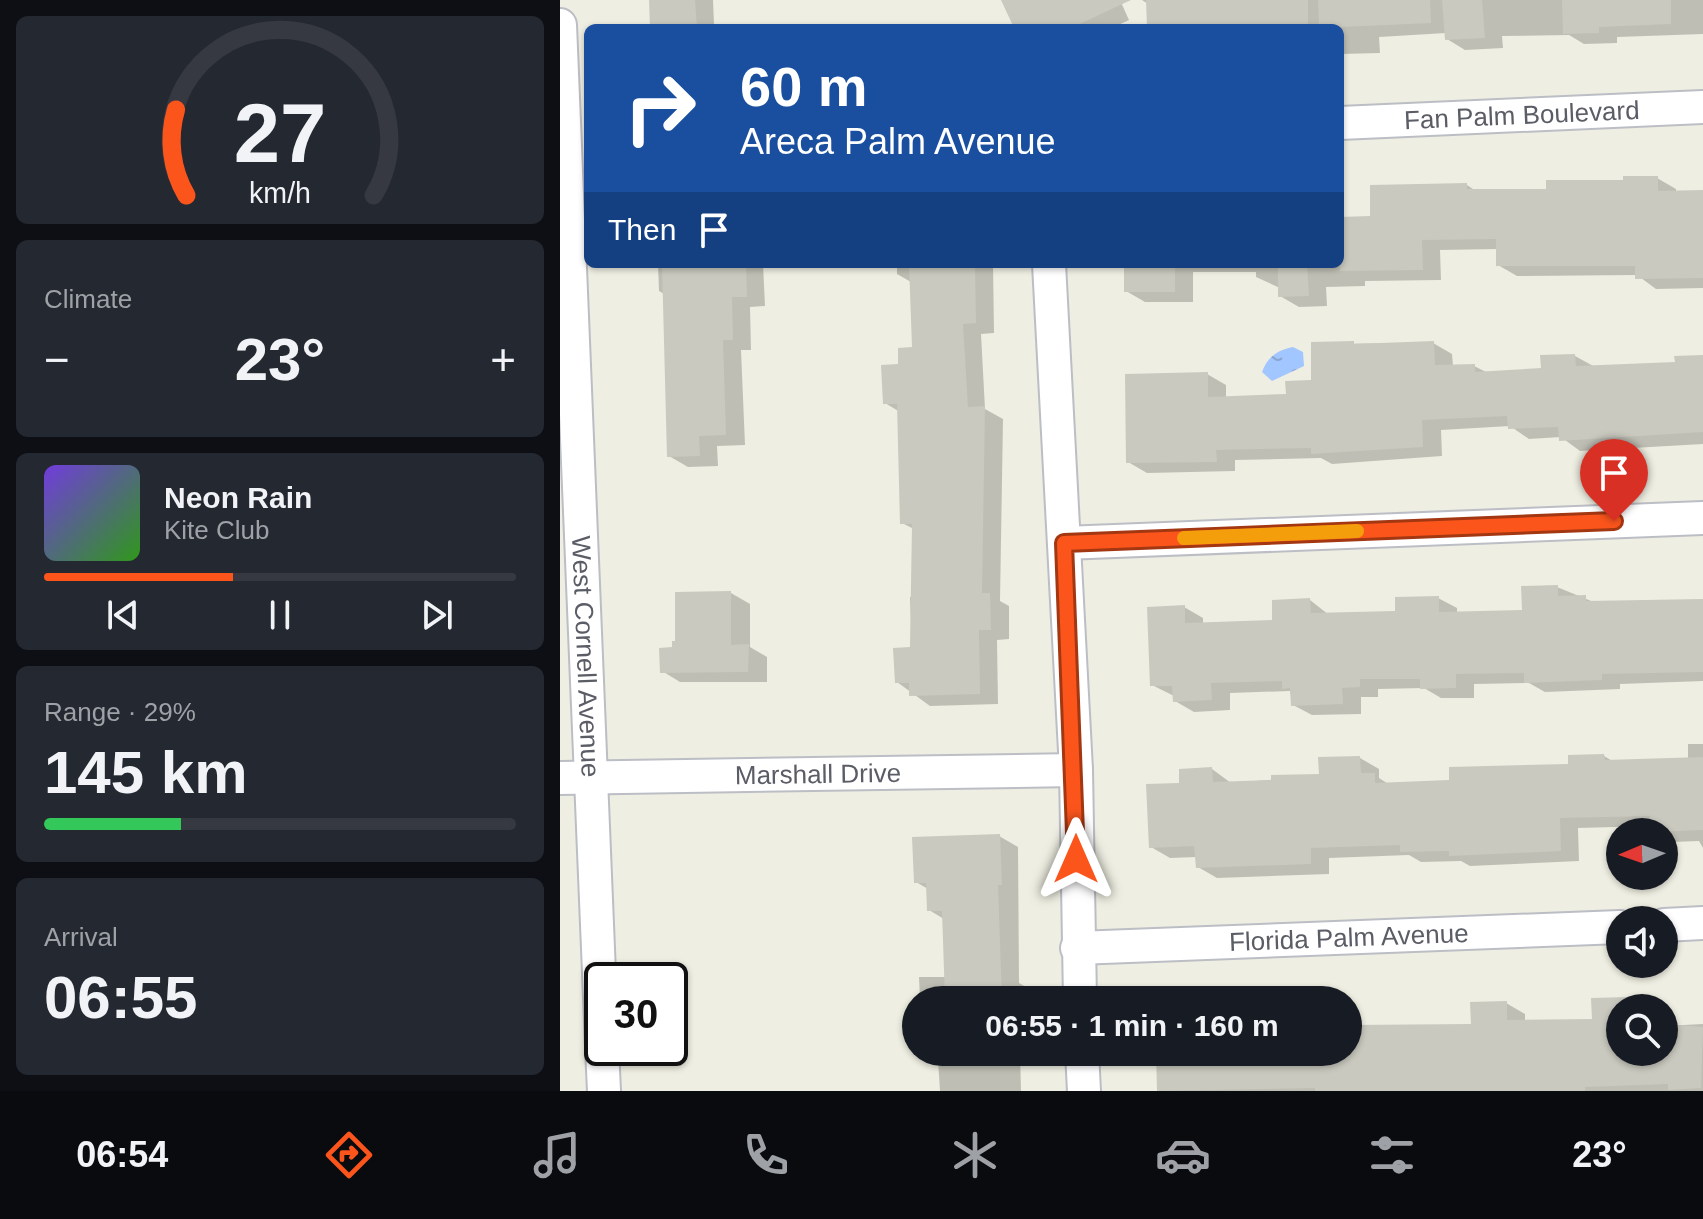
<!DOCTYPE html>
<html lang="en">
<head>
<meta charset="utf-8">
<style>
  body { margin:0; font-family:Helvetica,sans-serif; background:#242831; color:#f1f3f6; height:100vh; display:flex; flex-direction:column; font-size:30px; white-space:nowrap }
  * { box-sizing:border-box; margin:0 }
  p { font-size:26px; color:#9ea1a6 }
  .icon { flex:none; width:44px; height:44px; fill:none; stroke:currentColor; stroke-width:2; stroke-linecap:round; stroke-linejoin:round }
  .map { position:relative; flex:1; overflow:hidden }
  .details { display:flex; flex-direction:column; gap:16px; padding:16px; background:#0d0f14; width:560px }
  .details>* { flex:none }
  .banner { position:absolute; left:24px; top:24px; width:760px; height:244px; border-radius:12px; box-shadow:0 2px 6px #0004; background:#1a4fa0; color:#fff; overflow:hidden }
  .needle { width:52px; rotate:268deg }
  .fabs { position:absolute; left:1046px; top:818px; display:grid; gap:16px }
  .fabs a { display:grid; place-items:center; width:72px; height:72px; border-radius:50%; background:#171b24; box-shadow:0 2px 6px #0004; font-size:40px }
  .speed { position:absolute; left:24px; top:962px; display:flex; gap:16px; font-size:40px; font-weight:700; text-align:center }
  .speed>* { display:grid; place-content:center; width:104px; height:104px; border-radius:50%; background:#171b24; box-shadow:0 2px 6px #0004; line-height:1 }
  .speed .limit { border:4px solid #111; border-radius:12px; background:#fff; color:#111 }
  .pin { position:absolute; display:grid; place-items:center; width:68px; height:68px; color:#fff; margin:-82px -34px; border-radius:50% 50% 50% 0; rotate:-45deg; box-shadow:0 0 8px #0007 }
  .pin .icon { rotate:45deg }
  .me { position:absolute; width:88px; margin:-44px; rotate:0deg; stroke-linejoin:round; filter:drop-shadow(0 0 6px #0008) }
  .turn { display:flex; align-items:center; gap:28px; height:168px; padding:0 24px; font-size:36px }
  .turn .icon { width:104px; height:104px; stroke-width:2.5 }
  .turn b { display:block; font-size:56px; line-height:68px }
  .then { display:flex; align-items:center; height:76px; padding:0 24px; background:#0003; gap:16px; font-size:30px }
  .big { font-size:60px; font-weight:700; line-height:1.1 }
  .details .tile { flex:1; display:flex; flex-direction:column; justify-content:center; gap:12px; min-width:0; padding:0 28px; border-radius:12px; background:#242831 }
  .details .dial { align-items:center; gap:0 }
  .dial svg { height:208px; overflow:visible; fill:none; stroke:#363941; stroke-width:7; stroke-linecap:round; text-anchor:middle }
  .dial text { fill:#f1f3f6; stroke:none }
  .song { display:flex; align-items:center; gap:24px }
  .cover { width:96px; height:96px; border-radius:12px; background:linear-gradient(135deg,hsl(260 70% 55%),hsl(110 70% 35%)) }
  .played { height:8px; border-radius:4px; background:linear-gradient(90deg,#fb551c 40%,#363941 40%) }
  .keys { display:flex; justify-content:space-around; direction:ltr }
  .heat { display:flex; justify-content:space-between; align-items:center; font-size:44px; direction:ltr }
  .charge { height:12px; border-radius:6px; background:linear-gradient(90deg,#34c759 29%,#363941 0) }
  .trip { position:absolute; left:342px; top:986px; width:460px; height:80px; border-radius:40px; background:#171b24; box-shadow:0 2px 6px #0004; font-weight:700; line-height:80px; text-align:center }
  .dock { display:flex; height:128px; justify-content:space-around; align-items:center; background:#090b0e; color:#9ea1a6 }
  .dock .icon { width:56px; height:56px }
  .dock .selected { color:#fb551c }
  .dock b { font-size:36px; color:#f1f3f6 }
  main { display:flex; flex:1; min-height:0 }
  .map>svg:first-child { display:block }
</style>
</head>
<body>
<main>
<section class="details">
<div class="tile dial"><svg viewBox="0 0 100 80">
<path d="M14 69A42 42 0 1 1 86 69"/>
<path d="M14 69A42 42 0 0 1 10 36" stroke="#fb551c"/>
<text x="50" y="56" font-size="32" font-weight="700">27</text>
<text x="50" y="72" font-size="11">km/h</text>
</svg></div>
<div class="tile"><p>Climate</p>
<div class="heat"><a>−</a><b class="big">23°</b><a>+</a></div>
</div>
<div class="tile">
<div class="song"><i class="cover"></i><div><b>Neon Rain</b><p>Kite Club</p></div></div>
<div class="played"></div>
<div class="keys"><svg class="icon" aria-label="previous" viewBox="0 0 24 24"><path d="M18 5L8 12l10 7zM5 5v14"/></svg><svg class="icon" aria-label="pause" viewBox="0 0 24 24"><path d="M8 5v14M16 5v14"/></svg><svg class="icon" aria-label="next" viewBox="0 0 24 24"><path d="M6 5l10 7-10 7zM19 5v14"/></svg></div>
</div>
<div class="tile"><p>Range · 29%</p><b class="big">145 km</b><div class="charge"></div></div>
<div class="tile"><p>Arrival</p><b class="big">06:55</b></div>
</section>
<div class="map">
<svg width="1143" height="1091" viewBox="0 0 1143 1091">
  <defs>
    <pattern id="water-ripples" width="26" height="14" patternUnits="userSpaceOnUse" patternTransform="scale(2)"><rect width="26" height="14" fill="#a2c6ff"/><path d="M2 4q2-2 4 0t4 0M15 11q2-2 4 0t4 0" fill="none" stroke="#87a4d2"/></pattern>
  </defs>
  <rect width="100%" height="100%" fill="#efeee2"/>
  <!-- water -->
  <path fill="url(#water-ripples)" d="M733,347L743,352L744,366L712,381L702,372C707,357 718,350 733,347Z"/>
  <!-- shadow -->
  <g fill="#0003">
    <polygon points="91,0 153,0 154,24 161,28 93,28"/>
    <polygon points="451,0 560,0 569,20 552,28 456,28"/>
    <polygon points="582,0 1143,0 1143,34 1057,37 1057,43 1024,44 1009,35 942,36 943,48 905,50 887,39 886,33 819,37 820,53 781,54 780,28 589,28 588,4"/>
    <polygon points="1097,178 1116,189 1116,193 1143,192 1143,288 1096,289 1077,275 957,276 938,265 938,249 880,250 881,280 805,281 805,286 766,287 767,306 739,307 720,296 720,288 696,277 696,272 633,272 633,302 585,302 566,291 566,264 780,264 780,219 812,218 907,185 916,191 988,191"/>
    <polygon points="98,264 203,264 205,306 190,307 191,350 181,350 185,445 157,446 158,466 128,467 109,456 106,295 99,291"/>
    <polygon points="337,264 433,264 434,333 421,334 425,409 443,419 440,601 449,606 449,639 437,640 438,704 370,706 337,682 352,649 350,597 354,597 354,529 342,523 340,412 325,403 340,366 354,349 351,282 337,274"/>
    <polygon points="873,343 892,354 893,366 914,366 928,373 983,370 1015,356 1035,367 1117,364 1143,357 1143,444 1020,451 1001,437 969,439 950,426 881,430 882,456 772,464 761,458 675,460 675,471 587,473 568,462 647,374 666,385 666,398 728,396 754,382 753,344"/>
    <polygon points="997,587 1036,603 1143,601 1143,681 1060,684 1060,689 985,692 969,683 914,684 914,698 881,698 864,688 818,689 818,697 801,697 801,714 752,715 733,705 730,691 670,693 670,710 634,712 615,701 614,696 592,685 624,607 643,618 643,624 714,622 750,600 769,615 837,613 878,598 897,608 897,613 964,612"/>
    <polygon points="171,593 190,604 190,647 207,657 207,682 120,682 102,671 114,649"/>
    <polygon points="1128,744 1143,744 1143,848 1139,841 1111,842 1104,838 1104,832 1092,831 1092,826 1018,828 1019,861 910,866 901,861 861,862 849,855 769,858 769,874 657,878 638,867 637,857 610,858 591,847 621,785 652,769 671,783 761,776 800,758 819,769 819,778 830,785 891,782 1010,766 1044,756 1054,762 1128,759"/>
    <polygon points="439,836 458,847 459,983 466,987 467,1000 360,1000 359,977 386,977 384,919 369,910 368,889 356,882"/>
    <polygon points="1067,999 1083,1008 1060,1008 1060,1052 1104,1052 1104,1026 1143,1024 1143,1091 599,1091 598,1052 788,1052 788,1028 913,1026 946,1003 965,1014 965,1022 1034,1021"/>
    <polygon points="364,1052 460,1052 461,1091 380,1091 378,1060"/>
  </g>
  <!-- building -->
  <g fill="#c9c9bf">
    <polygon points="89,0 135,0 137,28 90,28"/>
    <polygon points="441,0 571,0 511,28 454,28"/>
    <polygon points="586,0 748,0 748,24 587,28"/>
    <polygon points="758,0 870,0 871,23 759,28"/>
    <polygon points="882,0 922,0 925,38 885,40"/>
    <polygon points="1002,0 1111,0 1111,24 1039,27 1039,33 1003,34"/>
    <polygon points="1063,176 1098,176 1098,191 1143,190 1143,278 1075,279 1075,266 936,266 936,239 862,240 863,270 780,271 780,217 810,216 810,185 907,183 907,189 986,189 986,180 1063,180"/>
    <polygon points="102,264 186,264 187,297 172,297 173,340 163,340 166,435 139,436 140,456 107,457"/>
    <polygon points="349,264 415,264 416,323 403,324 408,407 425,406 422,593 430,593 431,630 419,630 420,694 349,696 349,683 335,683 333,648 350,647 352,524 340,524 337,404 323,404 321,365 338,364 338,348 352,347"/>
    <rect x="564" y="264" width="51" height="28"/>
    <polygon points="718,264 747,264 749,296 718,297"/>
    <polygon points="794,341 794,344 874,341 875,365 915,364 915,372 981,368 980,355 1015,354 1016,366 1115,362 1114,356 1143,355 1143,432 999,441 998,427 948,429 947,416 862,420 863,447 751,454 751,448 656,450 657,462 566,463 565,374 648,372 648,397 726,394 725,381 751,380 751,342"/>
    <polygon points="998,585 998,596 1026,595 1026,601 1143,599 1143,672 1042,674 1042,680 964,683 964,673 896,674 896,688 860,689 860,679 800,679 800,687 782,688 783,704 731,706 730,688 722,689 722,681 651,683 652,700 613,702 612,686 590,686 587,607 625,605 625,623 712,620 712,600 750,598 751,613 835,611 835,597 879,596 879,612 962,610 961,586"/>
    <polygon points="171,591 171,645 189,644 188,672 100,673 99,648 112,647 112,641 115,641 115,592"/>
    <polygon points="1044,754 1045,760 1143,757 1143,830 1090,832 1090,816 1000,818 1001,851 889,856 889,851 840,852 840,845 751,848 751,864 636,868 634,846 589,848 586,784 619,783 619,769 652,767 653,782 711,780 711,775 759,774 758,757 800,756 801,773 815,773 815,783 889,780 889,767 1008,764 1008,755"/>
    <polygon points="440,834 442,885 438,885 442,1000 385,1000 382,911 367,911 366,883 354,883 352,837"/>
    <polygon points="1068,997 1068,1008 1060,1008 1060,1052 1104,1052 1104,1024 1143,1027 1141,1088 1108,1090 1108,1084 1025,1087 1025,1091 755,1091 755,1088 597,1091 596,1052 788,1052 788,1025 911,1024 910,1002 947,1001 947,1020 1032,1019 1031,998"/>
  </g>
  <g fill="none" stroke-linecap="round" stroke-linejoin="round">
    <defs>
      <g id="minor">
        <path id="s1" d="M0,25L42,1046"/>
        <path id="s2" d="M780,123L1143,107"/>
        <polyline points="489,264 516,770 520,1000"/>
        <polyline points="504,543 1143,518"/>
        <path id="s3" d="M0,778L516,770"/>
        <polyline points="1104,925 1143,923"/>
        <path id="s4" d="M517,948L1060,927"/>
        <polyline points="42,1048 44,1091"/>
        <polyline points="522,1052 524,1091"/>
      </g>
    </defs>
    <!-- minor casing -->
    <use href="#minor" stroke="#bcbec5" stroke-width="36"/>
    <!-- minor -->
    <use href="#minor" stroke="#fff" stroke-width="32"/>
  </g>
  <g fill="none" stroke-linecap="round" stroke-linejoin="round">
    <defs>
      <polyline id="route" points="516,859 504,543 1054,521"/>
    </defs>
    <!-- route casing -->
    <use href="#route" stroke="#a33712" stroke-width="20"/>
    <!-- route -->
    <use href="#route" stroke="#fb551c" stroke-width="14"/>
    <!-- slow -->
    <polyline stroke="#f59e0b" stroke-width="14" points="624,538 797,531"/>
  </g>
  <g text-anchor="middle" stroke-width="6" stroke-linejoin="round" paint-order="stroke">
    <!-- street labels -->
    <g font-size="26" fill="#5a5d65" stroke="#fff">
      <text dy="9" stroke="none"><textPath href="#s2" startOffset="182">Fan Palm Boulevard</textPath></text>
      <text dy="9" stroke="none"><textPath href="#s1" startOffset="632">West Cornell Avenue</textPath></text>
      <text dy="9" stroke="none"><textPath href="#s3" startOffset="258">Marshall Drive</textPath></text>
      <text dy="9" stroke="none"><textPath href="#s4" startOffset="272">Florida Palm Avenue</textPath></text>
    </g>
  </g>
</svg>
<div class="fabs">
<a><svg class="needle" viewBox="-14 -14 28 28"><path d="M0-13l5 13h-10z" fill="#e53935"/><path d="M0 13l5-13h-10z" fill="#9ea1a6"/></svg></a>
<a><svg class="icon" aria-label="sound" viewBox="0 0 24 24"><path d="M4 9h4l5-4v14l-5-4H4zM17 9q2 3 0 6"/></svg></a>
<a><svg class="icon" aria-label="search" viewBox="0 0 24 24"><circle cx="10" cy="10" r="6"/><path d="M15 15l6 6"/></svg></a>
</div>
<div class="speed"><div class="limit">30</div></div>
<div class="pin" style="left:1054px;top:521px;background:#d93025"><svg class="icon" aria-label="arrive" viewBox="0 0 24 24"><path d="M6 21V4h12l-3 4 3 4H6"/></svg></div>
<svg class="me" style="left:516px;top:859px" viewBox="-20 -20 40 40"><path d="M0-17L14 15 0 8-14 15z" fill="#fb551c" stroke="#fff" stroke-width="4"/></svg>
<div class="trip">06:55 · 1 min · 160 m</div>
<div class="banner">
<div class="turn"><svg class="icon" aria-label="right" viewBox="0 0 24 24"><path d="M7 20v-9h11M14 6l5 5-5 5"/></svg><div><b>60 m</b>Areca Palm Avenue</div></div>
<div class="then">Then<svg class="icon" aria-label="arrive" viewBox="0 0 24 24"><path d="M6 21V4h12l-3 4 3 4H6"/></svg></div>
</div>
</div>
</main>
<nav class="dock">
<b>06:54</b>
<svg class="icon selected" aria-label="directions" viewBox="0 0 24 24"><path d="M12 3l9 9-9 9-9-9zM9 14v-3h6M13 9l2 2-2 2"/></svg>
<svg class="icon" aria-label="music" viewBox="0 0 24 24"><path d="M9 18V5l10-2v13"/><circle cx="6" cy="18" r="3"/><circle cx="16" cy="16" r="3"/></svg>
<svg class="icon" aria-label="phone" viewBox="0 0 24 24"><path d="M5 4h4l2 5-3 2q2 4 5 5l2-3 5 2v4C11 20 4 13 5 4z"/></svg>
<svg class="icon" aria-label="climate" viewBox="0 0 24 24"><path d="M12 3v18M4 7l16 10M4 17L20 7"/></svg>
<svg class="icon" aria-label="car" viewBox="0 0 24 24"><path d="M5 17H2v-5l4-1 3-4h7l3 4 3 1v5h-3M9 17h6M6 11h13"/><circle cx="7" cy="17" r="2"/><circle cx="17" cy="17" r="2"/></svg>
<svg class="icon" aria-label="filters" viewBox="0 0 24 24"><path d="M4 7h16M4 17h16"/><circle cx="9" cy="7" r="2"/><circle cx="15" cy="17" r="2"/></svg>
<b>23°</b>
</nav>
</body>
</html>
